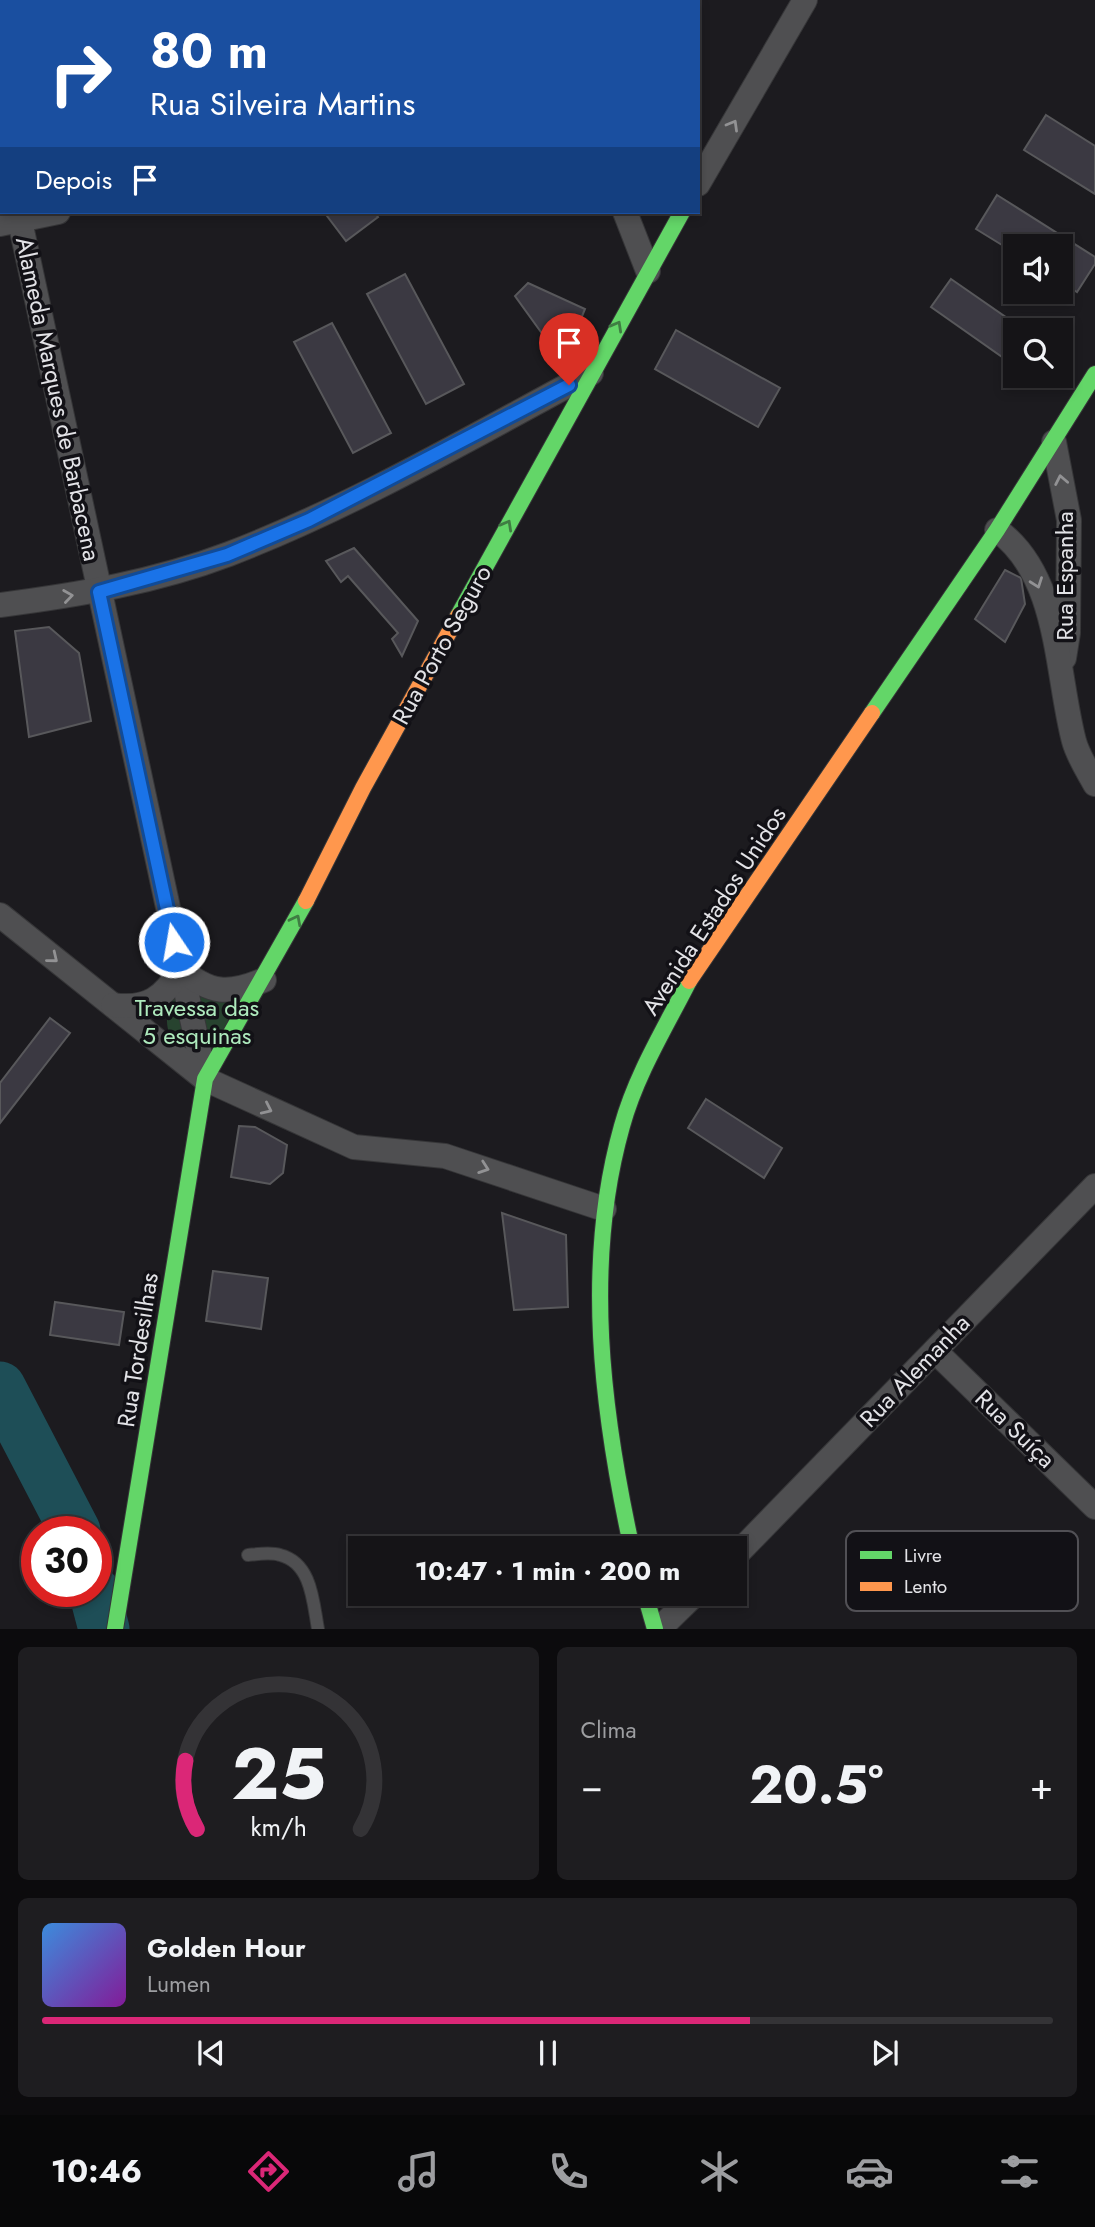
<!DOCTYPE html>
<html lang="pt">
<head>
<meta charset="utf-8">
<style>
  body { margin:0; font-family:Jost,sans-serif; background:#1e1d20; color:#f1f3f6; height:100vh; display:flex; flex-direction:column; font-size:26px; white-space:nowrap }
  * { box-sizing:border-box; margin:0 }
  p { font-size:23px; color:#9d9ea1 }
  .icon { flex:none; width:38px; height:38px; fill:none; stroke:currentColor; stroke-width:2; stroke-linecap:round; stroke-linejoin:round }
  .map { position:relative; height:1629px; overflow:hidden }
  .details { display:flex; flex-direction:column; gap:18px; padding:18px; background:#0c0b0d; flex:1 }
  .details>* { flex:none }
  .hud { position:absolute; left:0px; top:0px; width:700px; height:214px; box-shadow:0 4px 10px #0003,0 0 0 2px #343336; background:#1a4fa0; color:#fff; overflow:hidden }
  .tools { position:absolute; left:1003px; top:234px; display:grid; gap:14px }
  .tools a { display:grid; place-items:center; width:70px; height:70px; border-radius:0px; background:#151417; box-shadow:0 4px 10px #0003,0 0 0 2px #343336; font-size:35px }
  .speed { position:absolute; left:21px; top:1516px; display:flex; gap:14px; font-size:35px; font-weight:700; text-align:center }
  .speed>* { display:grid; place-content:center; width:91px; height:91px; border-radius:50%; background:#151417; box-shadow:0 4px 10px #0003,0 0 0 2px #343336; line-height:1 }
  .speed .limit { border:10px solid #d22; background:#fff; color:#111 }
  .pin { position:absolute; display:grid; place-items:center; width:60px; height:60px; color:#fff; margin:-72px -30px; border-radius:50% 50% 50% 0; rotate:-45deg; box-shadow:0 0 7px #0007 }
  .pin .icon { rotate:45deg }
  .me { position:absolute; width:77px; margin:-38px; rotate:348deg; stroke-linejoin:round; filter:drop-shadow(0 0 5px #0008) }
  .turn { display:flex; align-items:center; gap:24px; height:147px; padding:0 35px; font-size:32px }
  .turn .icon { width:91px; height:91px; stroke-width:2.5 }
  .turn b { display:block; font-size:49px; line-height:60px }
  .then { display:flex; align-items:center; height:66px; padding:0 35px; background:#0003; gap:14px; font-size:26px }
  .big { font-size:52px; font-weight:700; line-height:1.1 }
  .details .tile { flex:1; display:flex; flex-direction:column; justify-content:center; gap:10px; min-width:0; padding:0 24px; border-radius:10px; background:#1e1d20 }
  .details .dial { align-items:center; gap:0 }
  .dial svg { height:182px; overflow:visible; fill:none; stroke:#343336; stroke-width:7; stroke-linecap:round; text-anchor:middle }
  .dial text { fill:#f1f3f6; stroke:none }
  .song { display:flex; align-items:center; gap:21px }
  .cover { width:84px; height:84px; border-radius:10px; background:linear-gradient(135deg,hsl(210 70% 55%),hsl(290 70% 35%)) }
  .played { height:7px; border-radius:4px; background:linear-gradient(90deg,#db2777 70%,#343336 70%) }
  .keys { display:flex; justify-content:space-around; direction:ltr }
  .heat { display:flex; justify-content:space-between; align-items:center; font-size:38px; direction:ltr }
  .details .tiles { flex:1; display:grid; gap:18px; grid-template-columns:1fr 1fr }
  .tile:last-child { grid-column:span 2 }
  .trip { position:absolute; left:348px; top:1536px; width:399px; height:70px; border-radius:0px; background:#151417; box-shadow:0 4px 10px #0003,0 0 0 2px #343336; font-weight:700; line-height:70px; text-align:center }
  .dock { display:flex; height:112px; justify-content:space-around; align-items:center; background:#080809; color:#9d9ea1 }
  .dock .icon { width:49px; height:49px }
  .dock .on { color:#db2777 }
  .dock b { font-size:32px; color:#f1f3f6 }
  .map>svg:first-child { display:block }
</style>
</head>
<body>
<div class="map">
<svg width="1095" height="1629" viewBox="0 0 1095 1629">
  <rect width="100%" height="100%" fill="#1c1b1f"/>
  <!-- green -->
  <path fill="#27432f" d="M204,990C238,999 231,1020 218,1044L178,1050C166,1032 163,1019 173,999Z"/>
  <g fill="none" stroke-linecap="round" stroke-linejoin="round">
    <!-- river -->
    <g stroke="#1e4e57" stroke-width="51">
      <polyline points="0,1387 75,1531"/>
      <polyline points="94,1591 104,1629"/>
    </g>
  </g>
  <!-- building -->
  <g fill="#3b3942" stroke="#58585b" stroke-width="2">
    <polygon points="1046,115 1095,146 1095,194 1024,150"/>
    <polygon points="997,195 1095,257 1095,264 1077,292 1060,281 1060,247 1015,247 1015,253 976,229"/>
    <polygon points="324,212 374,212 378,217 346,241"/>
    <polygon points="405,274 464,384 426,404 367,294"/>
    <polygon points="951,279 1026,331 1015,331 1015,366 931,307"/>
    <polygon points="528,283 585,309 576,331 551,346 515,296"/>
    <polygon points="332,323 391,433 353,453 294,342"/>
    <polygon points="676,330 780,388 758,427 655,369"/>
    <polygon points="354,548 418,621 402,656 392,639 398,633 348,576 341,582 326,561"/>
    <polygon points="1005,570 1021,578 1025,604 1005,642 975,619"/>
    <polygon points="49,627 79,653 91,721 29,737 15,631"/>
    <polygon points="50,1018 70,1033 0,1123 0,1083"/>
    <polygon points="706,1099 782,1148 764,1178 688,1128"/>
    <polygon points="239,1126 255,1127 287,1145 283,1173 270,1184 231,1177"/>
    <polygon points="502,1213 566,1235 568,1307 514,1310"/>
    <polygon points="213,1271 268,1278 261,1329 206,1321"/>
    <polygon points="55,1302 124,1312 119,1345 50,1335"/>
  </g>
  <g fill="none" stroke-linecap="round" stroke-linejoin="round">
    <defs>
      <path id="lane" d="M248,1555C258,1554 271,1552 280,1555C312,1563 313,1602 318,1629"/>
      <g id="street">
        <polyline points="552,0 553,2"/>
        <polyline points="343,2 344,0"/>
        <polyline points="0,118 2,127"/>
        <polyline points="698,184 805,0"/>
        <polyline points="18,212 205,1079"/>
        <polyline points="625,212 648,271"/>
        <polyline points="0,224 58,212"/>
        <polyline points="1054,442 1069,520 1068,633 1064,658"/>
        <path d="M997,530C1060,575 1056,673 1074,741C1078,756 1088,771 1095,784"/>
        <path d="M0,605C78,595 155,582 229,554C354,506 473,436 591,373"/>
        <polyline points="0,915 205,1079 354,1147 445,1156 604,1209"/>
        <path d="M113,1005C146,1010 165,998 180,969C211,994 228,995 264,980"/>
        <polyline points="935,1351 1095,1507"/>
        <polyline points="735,1556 1095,1186"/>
        <polyline points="659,1629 695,1594"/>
      </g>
      <g id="fast">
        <polyline points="458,616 682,212"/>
        <polyline points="872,713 997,530 1095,374"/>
        <path d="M632,1549C602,1412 583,1264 622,1126C636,1075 665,1028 689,981"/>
        <polyline points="645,1594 655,1629"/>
        <polyline points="115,1629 205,1079 306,901"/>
      </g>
      <g id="slow">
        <polyline points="306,901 363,788 458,616"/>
        <polyline points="689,981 872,713"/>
      </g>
    </defs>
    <!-- lane casing -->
    <use href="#lane" stroke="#363638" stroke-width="14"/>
    <!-- street casing -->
    <use href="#street" stroke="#363638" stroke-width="26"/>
    <!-- fast casing -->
    <use href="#fast" stroke="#363638" stroke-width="18"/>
    <!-- slow casing -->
    <use href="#slow" stroke="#363638" stroke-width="18"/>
    <!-- lane -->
    <use href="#lane" stroke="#4f4f51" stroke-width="12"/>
    <!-- street -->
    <use href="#street" stroke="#4f4f51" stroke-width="24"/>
    <!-- fast -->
    <use href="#fast" stroke="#63d668" stroke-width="16"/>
    <!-- slow -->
    <use href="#slow" stroke="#ff974d" stroke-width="16"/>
  </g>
  <!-- one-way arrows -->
  <defs><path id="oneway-chevron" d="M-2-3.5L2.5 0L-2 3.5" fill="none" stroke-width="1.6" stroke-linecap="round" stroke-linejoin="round" transform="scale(1.75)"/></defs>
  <g stroke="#929294">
    <use href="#oneway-chevron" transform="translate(733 125) rotate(-60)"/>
    <use href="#oneway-chevron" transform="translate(1061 480) rotate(-101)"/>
    <use href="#oneway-chevron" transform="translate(1037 583) rotate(70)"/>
    <use href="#oneway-chevron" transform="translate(68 596) rotate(-8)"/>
    <use href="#oneway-chevron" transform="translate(53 958) rotate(39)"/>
    <use href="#oneway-chevron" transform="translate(267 1109) rotate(25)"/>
    <use href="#oneway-chevron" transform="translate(484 1168) rotate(19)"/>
  </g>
  <g stroke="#3f7d43">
    <use href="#oneway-chevron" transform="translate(617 326) rotate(-61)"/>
    <use href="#oneway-chevron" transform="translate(507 525) rotate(-61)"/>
    <use href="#oneway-chevron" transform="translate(296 920) rotate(-63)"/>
  </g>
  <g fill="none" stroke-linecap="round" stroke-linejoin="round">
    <defs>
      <polyline id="route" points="174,942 99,592 227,555 309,520 569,385"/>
    </defs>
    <!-- route casing -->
    <use href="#route" stroke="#114b97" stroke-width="18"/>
    <!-- route -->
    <use href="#route" stroke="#1a73e8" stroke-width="12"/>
  </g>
  <g text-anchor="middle" stroke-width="7" stroke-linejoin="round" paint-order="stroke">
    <!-- street labels -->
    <g font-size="24" fill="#e3e3e7" stroke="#121116">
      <text transform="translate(58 399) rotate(78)" y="8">Alameda Marques de Barbacena</text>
      <text transform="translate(1065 576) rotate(-90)" y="8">Rua Espanha</text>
      <text transform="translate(442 645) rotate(-61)" y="8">Rua Porto Seguro</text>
      <text transform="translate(714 911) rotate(-57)" y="8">Avenida Estados Unidos</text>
      <text transform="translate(138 1350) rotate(-81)" y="8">Rua Tordesilhas</text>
      <text transform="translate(915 1371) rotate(-46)" y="8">Rua Alemanha</text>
      <text transform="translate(1015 1429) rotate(44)" y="8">Rua Suíça</text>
    </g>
    <!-- park labels -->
    <g font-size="24" fill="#aeeabd" stroke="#121116">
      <text x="197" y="1016">Travessa das<tspan x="197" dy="28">5 esquinas</tspan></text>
    </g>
  </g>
  <!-- legend -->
  <rect x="846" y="1531" width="232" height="80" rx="10" fill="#121116" stroke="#515055" stroke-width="2"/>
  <rect x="860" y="1551" width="32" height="8" fill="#63d668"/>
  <rect x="860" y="1582" width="32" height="9" fill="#ff974d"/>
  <g font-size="19" fill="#e3e3e7">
    <text x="904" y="1562">Livre</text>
    <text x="904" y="1593">Lento</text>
  </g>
</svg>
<div class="tools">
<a><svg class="icon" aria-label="sound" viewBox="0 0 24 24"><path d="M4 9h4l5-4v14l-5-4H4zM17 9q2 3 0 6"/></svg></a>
<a><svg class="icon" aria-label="search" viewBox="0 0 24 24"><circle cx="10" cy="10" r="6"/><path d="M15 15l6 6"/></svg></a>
</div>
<div class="speed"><div class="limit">30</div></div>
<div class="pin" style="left:569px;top:385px;background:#d93025"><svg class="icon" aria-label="arrive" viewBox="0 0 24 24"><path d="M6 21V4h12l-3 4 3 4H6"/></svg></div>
<svg class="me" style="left:174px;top:942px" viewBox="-20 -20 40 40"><circle r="17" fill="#1a73e8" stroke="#fff" stroke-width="3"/><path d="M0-11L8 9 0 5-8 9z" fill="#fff"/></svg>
<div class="trip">10:47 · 1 min · 200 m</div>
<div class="hud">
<div class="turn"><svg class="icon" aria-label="right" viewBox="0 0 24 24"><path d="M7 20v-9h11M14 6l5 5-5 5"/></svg><div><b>80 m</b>Rua Silveira Martins</div></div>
<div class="then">Depois<svg class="icon" aria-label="arrive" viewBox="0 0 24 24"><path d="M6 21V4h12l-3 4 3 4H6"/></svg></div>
</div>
</div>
<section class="details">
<div class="tiles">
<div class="tile dial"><svg viewBox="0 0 100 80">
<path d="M14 69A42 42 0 1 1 86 69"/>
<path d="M14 69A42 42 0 0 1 9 39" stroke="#db2777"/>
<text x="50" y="56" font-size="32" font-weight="700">25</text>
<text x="50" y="72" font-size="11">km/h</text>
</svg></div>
<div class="tile"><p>Clima</p>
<div class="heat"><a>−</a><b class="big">20.5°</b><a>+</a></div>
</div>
<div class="tile">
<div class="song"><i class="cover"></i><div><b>Golden Hour</b><p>Lumen</p></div></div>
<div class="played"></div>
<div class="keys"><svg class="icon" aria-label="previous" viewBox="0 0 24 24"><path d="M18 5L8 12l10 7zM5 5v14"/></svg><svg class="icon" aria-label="pause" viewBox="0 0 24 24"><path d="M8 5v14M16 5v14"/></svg><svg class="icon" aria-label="next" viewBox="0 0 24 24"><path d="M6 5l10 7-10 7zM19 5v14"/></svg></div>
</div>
</div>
</section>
<nav class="dock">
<b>10:46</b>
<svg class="icon on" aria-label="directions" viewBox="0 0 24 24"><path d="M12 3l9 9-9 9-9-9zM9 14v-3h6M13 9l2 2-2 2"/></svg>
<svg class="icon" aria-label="music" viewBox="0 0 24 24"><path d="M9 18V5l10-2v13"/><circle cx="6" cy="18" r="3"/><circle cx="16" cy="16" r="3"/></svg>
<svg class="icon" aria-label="phone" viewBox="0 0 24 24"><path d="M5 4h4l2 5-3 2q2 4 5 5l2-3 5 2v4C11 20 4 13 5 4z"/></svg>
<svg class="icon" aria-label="climate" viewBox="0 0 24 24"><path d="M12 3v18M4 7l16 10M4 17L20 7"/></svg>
<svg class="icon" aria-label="car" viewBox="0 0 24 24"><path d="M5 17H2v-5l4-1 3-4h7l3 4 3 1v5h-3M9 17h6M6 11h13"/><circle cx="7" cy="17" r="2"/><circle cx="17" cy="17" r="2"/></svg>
<svg class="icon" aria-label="filters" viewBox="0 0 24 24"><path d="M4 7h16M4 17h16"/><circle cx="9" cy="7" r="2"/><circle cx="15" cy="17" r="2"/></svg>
</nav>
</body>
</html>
